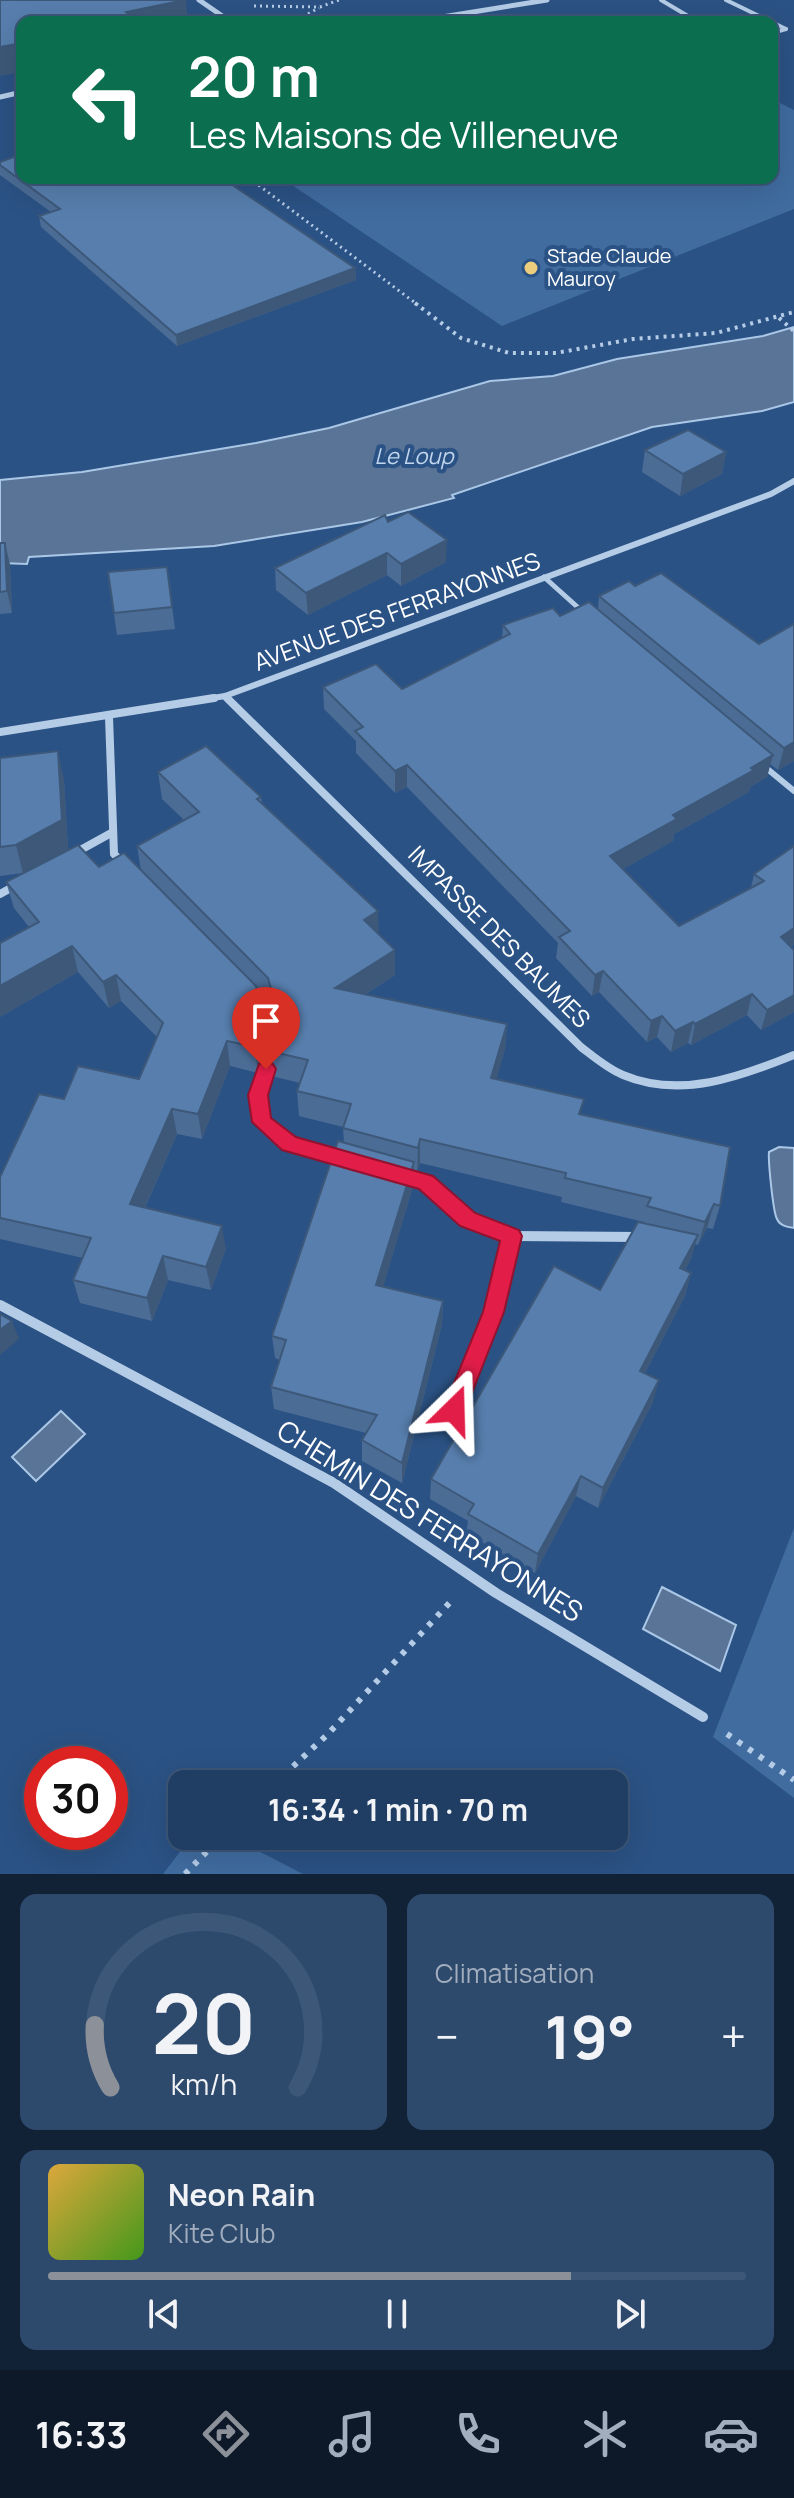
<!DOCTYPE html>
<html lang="fr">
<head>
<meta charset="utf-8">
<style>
  body { margin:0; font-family:Manrope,sans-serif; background:#2d496c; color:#f1f3f6; height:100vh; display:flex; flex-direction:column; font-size:30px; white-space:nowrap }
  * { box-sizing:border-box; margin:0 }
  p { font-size:26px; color:#a2aebe }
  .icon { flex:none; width:44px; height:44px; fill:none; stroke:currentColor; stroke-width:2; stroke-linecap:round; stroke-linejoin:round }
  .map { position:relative; height:1874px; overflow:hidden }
  .panel { display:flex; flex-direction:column; gap:20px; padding:20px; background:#122236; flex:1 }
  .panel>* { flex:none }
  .hud { position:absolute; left:16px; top:16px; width:762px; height:168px; border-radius:16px; box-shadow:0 8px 32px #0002,0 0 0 2px #3d5778; background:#0b6e4f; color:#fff; overflow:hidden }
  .speed { position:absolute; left:24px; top:1746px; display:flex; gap:16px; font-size:40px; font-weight:700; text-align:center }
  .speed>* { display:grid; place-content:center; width:104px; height:104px; border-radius:50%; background:#203e63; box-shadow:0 8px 32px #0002,0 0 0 2px #3d5778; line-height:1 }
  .speed .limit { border:12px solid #d22; background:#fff; color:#111 }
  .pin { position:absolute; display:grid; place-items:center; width:68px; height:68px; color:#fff; margin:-82px -34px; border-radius:50% 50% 50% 0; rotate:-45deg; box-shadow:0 0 8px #0007 }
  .pin .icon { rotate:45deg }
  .me { position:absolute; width:88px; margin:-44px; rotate:22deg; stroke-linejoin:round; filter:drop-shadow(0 0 6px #0008) }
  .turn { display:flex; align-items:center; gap:28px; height:168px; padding:0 40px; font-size:36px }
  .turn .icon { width:104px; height:104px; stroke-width:2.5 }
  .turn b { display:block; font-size:56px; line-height:68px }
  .big { font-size:60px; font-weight:700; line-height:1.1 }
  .panel .card { flex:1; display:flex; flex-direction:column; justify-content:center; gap:12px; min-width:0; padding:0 28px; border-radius:16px; background:#2d496c }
  .panel .dial { align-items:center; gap:0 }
  .dial svg { height:208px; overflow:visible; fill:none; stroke:#3d5778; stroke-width:7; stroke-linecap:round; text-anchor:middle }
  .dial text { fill:#f1f3f6; stroke:none }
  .song { display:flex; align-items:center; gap:24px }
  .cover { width:96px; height:96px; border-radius:12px; background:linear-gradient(135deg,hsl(40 70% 55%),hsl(100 70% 35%)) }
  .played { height:8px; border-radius:4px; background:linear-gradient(90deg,#8c9099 75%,#3d5778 75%) }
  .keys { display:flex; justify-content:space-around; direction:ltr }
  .heat { display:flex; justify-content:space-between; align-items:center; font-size:44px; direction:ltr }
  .panel .tiles { flex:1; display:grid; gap:20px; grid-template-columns:1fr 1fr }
  .card:last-child { grid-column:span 2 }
  .trip { position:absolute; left:168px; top:1770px; width:460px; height:80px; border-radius:16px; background:#203e63; box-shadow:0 8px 32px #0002,0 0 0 2px #3d5778; font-weight:700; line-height:80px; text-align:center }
  .tabs { display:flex; height:128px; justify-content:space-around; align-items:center; background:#0d1928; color:#a2aebe }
  .tabs .icon { width:56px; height:56px }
  .tabs .on { color:#8c9099 }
  .tabs b { font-size:36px; color:#f1f3f6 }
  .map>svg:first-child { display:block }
</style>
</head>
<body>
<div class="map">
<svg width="794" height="1874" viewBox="0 0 794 1874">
  <rect width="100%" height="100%" fill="#2b5284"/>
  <!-- green -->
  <g fill="#406ca0">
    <polygon points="772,99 794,110 794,209 502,326 289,183 305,178 772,178"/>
    <polygon points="794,1528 794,1798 713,1737"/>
    <polygon points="192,1836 229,1836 303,1874 163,1874"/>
  </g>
  <!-- water -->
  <g fill="#597496" stroke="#aac7e7" stroke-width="2">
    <polygon points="794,327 794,402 762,411 652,427 452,495 454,498 362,522 214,546 29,557 27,564 0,563 0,480 82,472 256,443 329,428 490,381 553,376 617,359 763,336"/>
    <path d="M779,1147L794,1148V1228C788,1227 780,1226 777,1219C773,1212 768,1160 769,1152Z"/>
    <polygon points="61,1411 85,1434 36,1481 12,1457"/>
    <polygon points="662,1587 736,1625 720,1671 643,1629"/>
  </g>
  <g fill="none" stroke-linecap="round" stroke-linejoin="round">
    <!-- path-far2 -->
    <g stroke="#b5cce7" stroke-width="3" stroke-dasharray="2 4" stroke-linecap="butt">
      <polyline points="254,6 320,7 339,0"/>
      <polyline points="292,22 319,8"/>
      <polyline points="356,22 386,18"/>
      <polyline points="249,178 418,305"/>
    </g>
    <!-- path-far1 -->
    <g stroke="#b5cce7" stroke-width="4" stroke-dasharray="3 5" stroke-linecap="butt">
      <polyline points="415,303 461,338 509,353 556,353 633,339 716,333 794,312"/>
      <polyline points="779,318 794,331"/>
    </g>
    <!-- path -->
    <g stroke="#b5cce7" stroke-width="6" stroke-dasharray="5 8" stroke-linecap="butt">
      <polyline points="727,1734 794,1780"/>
      <polyline points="274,1784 328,1734 454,1598"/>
      <polyline points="185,1874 222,1836"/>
    </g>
    <!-- service-far2 -->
    <g stroke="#b5cce7" stroke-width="4">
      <polyline points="661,0 698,22"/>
      <polyline points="726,0 786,29"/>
      <polyline points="772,33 786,29"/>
    </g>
    <!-- service-far1 -->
    <polyline stroke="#b5cce7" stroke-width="5" points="544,577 583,612"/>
    <!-- service -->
    <polyline stroke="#b5cce7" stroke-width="6" points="765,767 794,791"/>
    <!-- minor-far3 -->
    <g stroke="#b5cce7" stroke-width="5">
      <polyline points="199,0 231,22"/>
      <polyline points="411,22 547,0"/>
      <polyline points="0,97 22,92"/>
    </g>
    <!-- minor-far2 -->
    <g stroke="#b5cce7" stroke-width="6">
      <polyline points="225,696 229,700"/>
      <polyline points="201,700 225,696 771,494 794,481"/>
    </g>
    <!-- minor-far1 -->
    <g stroke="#b5cce7" stroke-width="8">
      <path d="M227,698L581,1047C594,1057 608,1069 623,1075C680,1099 740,1077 794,1055"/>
      <polyline points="109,717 114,854 124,864"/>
      <polyline points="0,732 214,698"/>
      <polyline points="75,853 113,832"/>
      <polyline points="0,894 18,884"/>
      <path d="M254,997C285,1035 267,1044 259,1084C257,1098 260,1109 262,1122L289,1144L340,1159"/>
      <polyline points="404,1176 426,1182 459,1211"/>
    </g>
    <!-- minor -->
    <g stroke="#b5cce7" stroke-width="10">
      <polyline points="512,1236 639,1237"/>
      <polyline points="0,1305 334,1483 496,1593 703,1717"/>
      <polyline points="454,1410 493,1312 512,1236 468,1220 456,1209"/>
    </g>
  </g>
  <!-- wall -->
  <g fill="#4b6c95">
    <polygon points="0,162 355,268 356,280 177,346 41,227 39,216 51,212 0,175"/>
    <polygon points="645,450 726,452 722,474 680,496 642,472"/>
    <polygon points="388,522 446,562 401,586 387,575 308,615 276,590 275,568"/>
    <polygon points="0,543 5,543 10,565 12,613 0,614"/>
    <polygon points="167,567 175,629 117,635 108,572"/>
    <polygon points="635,586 759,644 794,624 794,761 778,770 770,764 767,777 750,787 749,792 674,834 673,841 623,869 679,926 751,888 754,874 794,846 794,944 791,947 794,950 794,1012 761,1030 747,1015 691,1045 688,1043 671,1052 657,1037 647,1042 599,992 592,996 556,958 558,943 407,787 395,793 356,753 356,741 324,709 323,687 402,689 502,638 503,625 598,609 599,596"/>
    <polygon points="0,758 64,780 68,849 23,873 0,876"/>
    <polygon points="158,772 261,797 262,804 379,934 395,975 366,994 507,1024 505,1049 496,1079 581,1115 720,1206 713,1229 707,1228 698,1245 695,1244 691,1258 685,1270 691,1273 685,1296 645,1373 653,1402 598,1508 576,1496 535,1573 466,1533 468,1521 430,1499 431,1479 600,1290 644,1222 561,1202 562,1197 420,1163 417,1172 413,1171 413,1186 383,1287 443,1301 442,1324 402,1483 362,1461 362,1440 366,1433 274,1409 271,1387 280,1360 275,1358 272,1336 344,1143 343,1127 299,1116 297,1091 300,1083 271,1076 269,1051 276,1025 270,1004 257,990 264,1017 267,1043 258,1073 230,1066 202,1139 177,1134 145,1208 226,1249 211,1290 168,1280 152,1321 80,1303 73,1280 83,1258 0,1239 0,1177 64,1099 139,1079 157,1037 121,1001 109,1008 78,972 0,1017 0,943 29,927 14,908 6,882 99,867 141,870 137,846 184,820 162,799"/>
  </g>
  <!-- shaded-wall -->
  <g fill="#3d5879">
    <polygon points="186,0 188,22 124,22 126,12"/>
    <polygon points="22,43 22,72 0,76 0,47"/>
    <polygon points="355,268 356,280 177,346 176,335"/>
    <polygon points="726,452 722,474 680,496 683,474"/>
    <polygon points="447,540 446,562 401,586 401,564"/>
    <polygon points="5,543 10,565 12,613 7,591"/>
    <polygon points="387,553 387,575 308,615 306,593"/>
    <polygon points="794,742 794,761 778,770 784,748"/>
    <polygon points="58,751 64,780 68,849 23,873 16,845"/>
    <polygon points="773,755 767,777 750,787 749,792 674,834 673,841 607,878 610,856 673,815"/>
    <polygon points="407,765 407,787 395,793 395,771"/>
    <polygon points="378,911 379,937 364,920"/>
    <polygon points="794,928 794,944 775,959 781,937"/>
    <polygon points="72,946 78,972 0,1017 0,986"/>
    <polygon points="395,950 395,975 336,1013 335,988"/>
    <polygon points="603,971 599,992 592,996 595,975"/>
    <polygon points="116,975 121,1001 109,1008 103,982"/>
    <polygon points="752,994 747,1015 691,1045 695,1024"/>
    <polygon points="794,995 794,1012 761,1030 767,1010"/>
    <polygon points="662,1016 657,1037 647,1042 651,1021"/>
    <polygon points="264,1017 267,1043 258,1073 255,1047"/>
    <polygon points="693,1022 688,1043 671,1052 675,1031"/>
    <polygon points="507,1024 505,1049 490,1103 491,1078"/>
    <polygon points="227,1041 230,1066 202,1139 198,1114"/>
    <polygon points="172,1109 177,1134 136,1228 130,1204"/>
    <polygon points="420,1139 420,1163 417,1172 418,1148"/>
    <polygon points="414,1162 413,1186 377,1308 376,1285"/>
    <polygon points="714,1204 707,1228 698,1245 705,1222"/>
    <polygon points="222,1226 226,1249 211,1290 206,1267"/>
    <polygon points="698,1235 691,1258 674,1291 680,1268"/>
    <polygon points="163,1256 168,1280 152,1321 147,1298"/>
    <polygon points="691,1273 685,1296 635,1392 640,1371"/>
    <polygon points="443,1301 442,1324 402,1483 402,1463"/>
    <polygon points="12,1321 19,1339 0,1355 0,1330"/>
    <polygon points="659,1380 653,1402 598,1508 603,1488"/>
    <polygon points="581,1476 576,1496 535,1573 538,1554"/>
  </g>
  <!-- building -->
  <g fill="#577ead" stroke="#3d5879" stroke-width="2">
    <polygon points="0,0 185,0 126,12 135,20 124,22 22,22 22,43 0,47"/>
    <polygon points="22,154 22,178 222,178 355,268 176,335 39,216 60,209 0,165 0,162"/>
    <polygon points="688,430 726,452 683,474 645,450"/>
    <polygon points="408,512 447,540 401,564 387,553 306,593 275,568 385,515 388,522"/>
    <polygon points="0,543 5,543 7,591 0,592"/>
    <polygon points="167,567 172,607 114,613 108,572"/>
    <polygon points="661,573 759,644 794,624 794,742 784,748 599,596 629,581 635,586"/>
    <polygon points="589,602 773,755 751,768 754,770 673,815 677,819 610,856 679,926 764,881 754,874 794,846 794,928 781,937 794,950 794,995 767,1010 752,994 695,1024 693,1022 675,1031 662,1016 651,1021 603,971 595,975 559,937 570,931 407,765 395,771 355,731 363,727 323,687 376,664 402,689 510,634 503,625 553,608 560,616"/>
    <polygon points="206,746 261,797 257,799 378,911 364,920 395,950 335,988 507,1024 491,1078 584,1099 579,1114 730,1147 720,1206 714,1204 705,1222 647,1206 651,1198 565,1178 566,1173 420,1139 418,1148 343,1128 351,1104 297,1091 308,1060 269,1051 279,1017 268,978 137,846 199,812 158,772"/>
    <polygon points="58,751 62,820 16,845 0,847 0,758"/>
    <polygon points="78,845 99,867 124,853 256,986 264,1017 255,1047 227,1041 198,1114 172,1109 130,1204 222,1226 206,1267 163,1256 147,1298 73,1280 91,1238 0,1218 0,1177 39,1094 64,1099 78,1066 139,1079 163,1023 116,975 103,982 72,946 0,986 0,943 39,922 6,882"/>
    <polygon points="338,1141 414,1162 376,1285 443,1301 402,1463 362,1440 377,1415 271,1387 286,1340 272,1336"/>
    <polygon points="638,1222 698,1235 680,1268 691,1273 640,1371 659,1380 603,1488 581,1476 538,1554 468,1514 474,1504 431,1479 554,1266 600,1290"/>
    <polygon points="0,1314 12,1321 0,1330"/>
  </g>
  <!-- route -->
  <polygon fill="#e11d48" stroke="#92132f" stroke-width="2" points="266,1061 273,1064 276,1069 268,1095 271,1118 296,1137 433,1176 475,1213 519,1230 522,1236 504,1312 462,1418 454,1421 446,1418 443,1410 483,1312 500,1241 460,1226 419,1189 282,1150 252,1122 248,1095 259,1064"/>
  <!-- markers -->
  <circle fill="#eccc7d" stroke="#2b5284" stroke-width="3" cx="531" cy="268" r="8"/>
  <g text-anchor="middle" stroke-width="8" stroke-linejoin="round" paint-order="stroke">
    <!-- far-poi labels -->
    <g font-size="20" fill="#fff" stroke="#2b5284" text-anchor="start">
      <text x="547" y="263">Stade Claude<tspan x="547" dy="23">Mauroy</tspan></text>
    </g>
    <!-- far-water labels -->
    <g font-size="22" font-style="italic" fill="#c1d6ee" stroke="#2b5284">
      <text x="414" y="464">Le Loup</text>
    </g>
    <!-- street labels -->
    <g font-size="24" fill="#fff" stroke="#2b5284">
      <text transform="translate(397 612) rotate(-20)" y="8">AVENUE DES FERRAYONNES</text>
      <text transform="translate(499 937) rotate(45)" y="8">IMPASSE DES BAUMES</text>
    </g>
    <!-- near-street labels -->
    <g font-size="28" fill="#fff" stroke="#2b5284">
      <text transform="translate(430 1521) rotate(32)" y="10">CHEMIN DES FERRAYONNES</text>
    </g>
  </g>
</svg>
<div class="speed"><div class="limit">30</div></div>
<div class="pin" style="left:266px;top:1069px;background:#d93025"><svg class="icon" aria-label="arrive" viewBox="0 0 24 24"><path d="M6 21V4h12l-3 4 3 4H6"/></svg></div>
<svg class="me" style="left:454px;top:1410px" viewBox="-20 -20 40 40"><path d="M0-17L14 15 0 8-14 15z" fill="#e11d48" stroke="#fff" stroke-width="4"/></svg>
<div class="trip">16:34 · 1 min · 70 m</div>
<div class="hud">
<div class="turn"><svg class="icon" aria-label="left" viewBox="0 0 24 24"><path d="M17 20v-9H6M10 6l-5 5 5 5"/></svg><div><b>20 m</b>Les Maisons de Villeneuve</div></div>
</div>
</div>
<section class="panel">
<div class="tiles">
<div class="card dial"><svg viewBox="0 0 100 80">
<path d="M14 69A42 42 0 1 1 86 69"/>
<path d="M14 69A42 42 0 0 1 8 45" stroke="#8c9099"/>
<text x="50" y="56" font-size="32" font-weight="700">20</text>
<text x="50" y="72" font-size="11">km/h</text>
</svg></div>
<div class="card"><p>Climatisation</p>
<div class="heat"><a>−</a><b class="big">19°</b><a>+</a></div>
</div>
<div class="card">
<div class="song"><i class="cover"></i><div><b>Neon Rain</b><p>Kite Club</p></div></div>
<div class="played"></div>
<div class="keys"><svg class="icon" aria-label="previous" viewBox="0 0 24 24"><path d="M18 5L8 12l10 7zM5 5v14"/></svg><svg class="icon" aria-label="pause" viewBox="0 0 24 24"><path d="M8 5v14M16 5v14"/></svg><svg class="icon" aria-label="next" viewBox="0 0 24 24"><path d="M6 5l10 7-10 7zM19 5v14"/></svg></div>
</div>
</div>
</section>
<nav class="tabs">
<b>16:33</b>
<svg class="icon on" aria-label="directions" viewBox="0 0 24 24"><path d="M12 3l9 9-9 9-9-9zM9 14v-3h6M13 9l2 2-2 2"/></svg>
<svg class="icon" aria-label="music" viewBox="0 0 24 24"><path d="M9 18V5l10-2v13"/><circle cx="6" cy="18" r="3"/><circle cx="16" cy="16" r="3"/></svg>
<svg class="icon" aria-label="phone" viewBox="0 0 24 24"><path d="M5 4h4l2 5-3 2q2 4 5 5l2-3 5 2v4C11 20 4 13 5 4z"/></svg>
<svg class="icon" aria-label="climate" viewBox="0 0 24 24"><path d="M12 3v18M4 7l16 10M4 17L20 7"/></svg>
<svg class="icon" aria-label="car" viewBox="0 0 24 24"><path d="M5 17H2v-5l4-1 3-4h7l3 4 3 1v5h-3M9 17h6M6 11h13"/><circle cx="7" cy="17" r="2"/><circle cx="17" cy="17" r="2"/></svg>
</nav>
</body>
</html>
